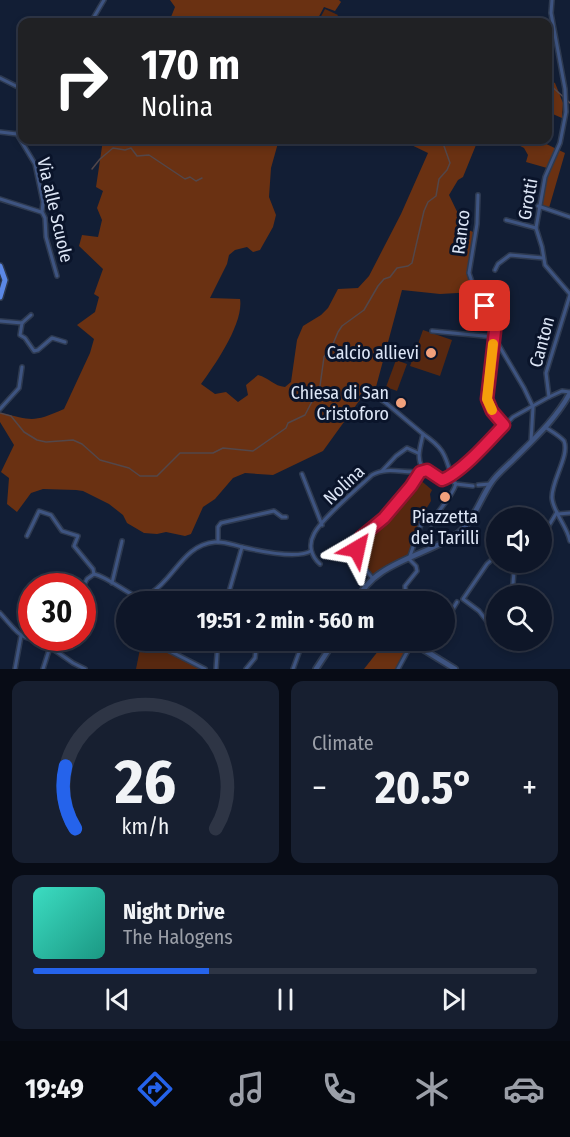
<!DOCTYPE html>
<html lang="en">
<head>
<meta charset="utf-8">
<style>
  body { margin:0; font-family:"Fira Sans Condensed",sans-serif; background:#171f30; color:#f1f3f6; height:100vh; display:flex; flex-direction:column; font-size:22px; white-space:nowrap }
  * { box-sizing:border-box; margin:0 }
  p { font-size:20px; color:#9b9fa8 }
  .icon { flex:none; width:33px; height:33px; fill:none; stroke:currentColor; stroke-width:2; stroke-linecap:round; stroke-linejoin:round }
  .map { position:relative; height:669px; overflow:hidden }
  .drawer { display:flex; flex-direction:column; gap:12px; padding:12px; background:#080c16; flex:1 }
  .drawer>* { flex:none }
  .guide { position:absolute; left:18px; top:18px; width:534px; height:126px; border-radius:12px; box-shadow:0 3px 9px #0003,0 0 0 2px #2e3545; background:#202124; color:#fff; overflow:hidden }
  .fabs { position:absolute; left:486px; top:507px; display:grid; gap:12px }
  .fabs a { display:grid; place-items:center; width:66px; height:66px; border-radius:50%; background:#0e1628; box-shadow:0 3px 9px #0003,0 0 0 2px #2e3545; font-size:30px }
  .speed { position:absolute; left:18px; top:573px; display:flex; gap:12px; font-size:30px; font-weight:700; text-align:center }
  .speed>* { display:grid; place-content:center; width:78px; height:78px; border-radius:50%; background:#0e1628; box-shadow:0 3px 9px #0003,0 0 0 2px #2e3545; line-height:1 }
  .speed .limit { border:9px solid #d22; background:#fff; color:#111 }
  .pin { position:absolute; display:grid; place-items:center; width:51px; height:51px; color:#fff; margin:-26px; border-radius:12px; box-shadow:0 3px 9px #0006 }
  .me { position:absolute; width:66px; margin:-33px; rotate:36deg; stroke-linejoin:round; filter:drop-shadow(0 0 4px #0008) }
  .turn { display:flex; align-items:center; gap:21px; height:126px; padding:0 24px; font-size:27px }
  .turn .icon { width:78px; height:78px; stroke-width:2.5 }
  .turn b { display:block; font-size:42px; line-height:51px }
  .big { font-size:45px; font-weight:700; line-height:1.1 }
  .drawer .widget { flex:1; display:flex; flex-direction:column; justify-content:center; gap:9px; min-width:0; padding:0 21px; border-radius:12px; background:#171f30 }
  .drawer .dial { align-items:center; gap:0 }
  .dial svg { height:156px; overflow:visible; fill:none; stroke:#2e3545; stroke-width:7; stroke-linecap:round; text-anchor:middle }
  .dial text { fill:#f1f3f6; stroke:none }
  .song { display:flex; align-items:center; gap:18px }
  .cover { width:72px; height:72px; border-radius:9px; background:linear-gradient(135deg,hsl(170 70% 55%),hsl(170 70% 35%)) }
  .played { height:6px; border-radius:3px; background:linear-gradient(90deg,#2563eb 35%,#2e3545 35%) }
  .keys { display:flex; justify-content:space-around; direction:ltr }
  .heat { display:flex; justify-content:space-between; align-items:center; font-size:33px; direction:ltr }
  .drawer .tiles { flex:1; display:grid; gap:12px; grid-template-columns:1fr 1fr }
  .widget:last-child { grid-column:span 2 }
  .trip { position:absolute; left:116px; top:591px; width:339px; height:60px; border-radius:30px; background:#0e1628; box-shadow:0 3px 9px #0003,0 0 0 2px #2e3545; font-weight:700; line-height:60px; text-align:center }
  .dock { display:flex; height:96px; justify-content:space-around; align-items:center; background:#060910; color:#9b9fa8 }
  .dock .icon { width:42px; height:42px }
  .dock .selected { color:#2563eb }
  .dock b { font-size:27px; color:#f1f3f6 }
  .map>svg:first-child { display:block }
</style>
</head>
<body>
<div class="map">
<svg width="570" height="669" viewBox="0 0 570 669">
  <rect width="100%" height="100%" fill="#121e35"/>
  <!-- green -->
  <g fill="#572810">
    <polygon points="325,9 338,15 334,22 318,22"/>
    <polygon points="423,330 452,340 440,376 410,366"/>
    <polygon points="396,360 407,364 397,391 386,387"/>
    <path d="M418,478L432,490L430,494L431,501L421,517L410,557L373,579C364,566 357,558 358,542L384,518Z"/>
    <polygon points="150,643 164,648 205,669 136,669 140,649"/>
  </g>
  <!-- forest -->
  <g fill="#6a3112">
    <polygon points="170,0 339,0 341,2 335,11 324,7 316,22 169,22 175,7"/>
    <polygon points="548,80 555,83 563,103 562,118 548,112"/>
    <path d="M103,140H276L278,143L271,168L269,197L276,215L273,227L260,250L253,252L247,247L235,250L229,255L227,264L210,298L240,299C244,323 215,365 201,384L215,394L226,392L238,402L248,395L246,385L258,375C269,378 274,386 285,387L291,382L297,340L303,326L321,315L328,308L338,289L358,288L369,276L401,214L428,153L401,140H478L463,177L458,180L449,195L465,228L475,233L469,273L475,292L440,294L402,290L376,387L377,395H373L371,390H367L323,451L273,475L245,473L233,478L215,499L203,507L191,534L185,536L166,532L157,534L144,533L127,523L123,515L109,504L83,491L76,490L43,489L31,493L17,512L7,504L9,478L1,472L14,445L0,422V413C33,420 32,423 64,409L90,353L94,339L77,325L95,312L99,297L94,294L103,269L79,246L82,235L98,237L102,220L97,208L103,191L96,187Z"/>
    <polygon points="509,140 538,140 565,153 549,208 538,206 547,168 526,162 528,155 524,148"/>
    <polygon points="386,641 408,641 412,643 398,669 364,669"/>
  </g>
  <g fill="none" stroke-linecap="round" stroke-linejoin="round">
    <!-- stream -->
    <g stroke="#53474a" stroke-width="1.5">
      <polyline points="548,83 570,103"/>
      <polyline points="92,169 100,159 113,148 125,150 131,148 137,156 149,155 185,179 190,177 196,181 202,178"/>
      <polyline points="0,413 11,416 24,432 37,440 46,442 73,440 82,444 100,460 129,468 140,476 157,476 180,453 213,453 223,448 253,451 286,428 288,423 305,415 320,386 324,357 333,344 338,332 342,326 364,310 378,286 384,279 390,277 397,268 408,266 412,263 424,211 428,202 436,196 439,179 447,170 450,163 444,146 448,140"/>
    </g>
    <defs>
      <g id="minor">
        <polyline points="552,0 551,13 565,89 566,112 560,143 545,177 536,228 542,247 545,265 570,294"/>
        <polyline points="91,22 104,0"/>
        <polyline points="0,78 22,89"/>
        <polyline points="0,132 17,134 35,164 43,202 42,212 45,218 46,237 57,276"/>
        <polyline points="17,134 22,126"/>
        <polyline points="478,195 477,224 469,273 478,300 485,306 494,323 487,399 492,411 504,425"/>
        <polyline points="0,199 41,212"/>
        <polyline points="538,206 570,217"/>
        <polyline points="506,220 536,228"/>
        <polyline points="495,270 498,264 510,255 543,258"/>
        <polyline points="0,321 22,323"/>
        <polyline points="22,323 20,335 25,338 34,351 38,350 52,338 65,342"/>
        <polyline points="22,323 31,315"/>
        <polyline points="432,331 494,337 524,388 533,407 531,441"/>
        <path d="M370,392L386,403L423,434C421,445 416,457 422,467C416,486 397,506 382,519C374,526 359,534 357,546C355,558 366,570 373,579"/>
        <polyline points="549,397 546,373 570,295"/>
        <polyline points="0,409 19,388 22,367"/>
        <path d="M545,427C551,431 559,435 564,441C570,456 551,481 552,498C553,512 567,526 570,541"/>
        <path d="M423,434C442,447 445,453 451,475"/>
        <polyline points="382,471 396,456 407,448 418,453"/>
        <polyline points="302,474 322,525"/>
        <polyline points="449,478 477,454 513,417 549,397 562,391 570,392"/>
        <polyline points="449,478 456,484 473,486"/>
        <polyline points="478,485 490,484"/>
        <polyline points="558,514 570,513"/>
        <path d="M431,524C438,509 451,499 456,484"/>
        <polyline points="27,536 39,511 51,515 62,531 78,536 74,546 93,569 94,574"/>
        <polyline points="542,537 557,512"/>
        <polyline points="218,542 218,527 221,523 274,511 282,517 286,517"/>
        <polyline points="410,556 422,521"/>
        <polyline points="408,558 416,566 417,571 405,586 406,598 410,602"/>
        <path d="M320,564C311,556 308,545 314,534C321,519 358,488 372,475C389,465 409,476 427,470L442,480L449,478"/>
        <path d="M94,574C107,577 124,591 137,597C141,596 147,595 151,593C175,578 183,545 215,542C225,541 233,545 242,547C259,551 297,559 311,551"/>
        <polyline points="112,583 122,541"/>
        <polyline points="82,589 87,579 94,574"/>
        <polyline points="512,596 514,571 524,562"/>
        <polyline points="226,602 242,547"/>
        <polyline points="444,610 451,612 457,602"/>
        <path d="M0,613C17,631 20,643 47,638"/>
        <polyline points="490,625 479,611 463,599 487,564 496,556"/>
        <polyline points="53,638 50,647 73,663 85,669"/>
        <polyline points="164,648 205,669"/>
        <polyline points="15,669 21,636"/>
        <polyline points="43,669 50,647"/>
        <polyline points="216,669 218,640"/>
        <polyline points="246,669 255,658 257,640"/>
        <polyline points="293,669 301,647"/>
        <polyline points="398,669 412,643"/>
      </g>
      <g id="tertiary">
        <path d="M357,602C370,564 425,556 454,536C473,524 479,501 491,483C497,474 506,467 513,460C534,439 556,419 570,393"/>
        <polyline points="408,640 455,669"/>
        <polyline points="316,669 335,640"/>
      </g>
      <polyline id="primary" points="0,266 5,280 0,297"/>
    </defs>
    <!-- minor casing -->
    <use href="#minor" stroke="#2e3a50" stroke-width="6"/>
    <!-- tertiary casing -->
    <use href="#tertiary" stroke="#2e3a50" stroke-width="8"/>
    <!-- primary casing -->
    <use href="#primary" stroke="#2e3a50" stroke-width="8"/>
    <!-- minor -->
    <use href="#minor" stroke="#3e5481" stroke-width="3"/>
    <!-- tertiary -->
    <use href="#tertiary" stroke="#3e5481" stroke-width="4.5"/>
    <!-- primary -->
    <use href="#primary" stroke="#5b88e6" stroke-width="5"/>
  </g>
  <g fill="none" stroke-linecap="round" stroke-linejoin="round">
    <defs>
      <path id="route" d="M357,549L361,537L384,518L411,486L420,472L427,470L442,480C461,473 489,441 504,425L492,411L487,399L495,331L492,317L485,306"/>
    </defs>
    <!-- route casing -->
    <use href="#route" stroke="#92132f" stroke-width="15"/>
    <!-- route -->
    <use href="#route" stroke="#e11d48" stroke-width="10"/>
    <!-- slow -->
    <polyline stroke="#f59e0b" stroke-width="10" points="492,410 487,399 493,344"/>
  </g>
  <!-- markers -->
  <g fill="#f1a17c" stroke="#0a142a" stroke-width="2">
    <circle cx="431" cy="353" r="6"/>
    <circle cx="401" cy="403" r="6"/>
    <circle cx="445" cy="497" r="6"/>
  </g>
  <g text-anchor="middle" stroke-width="6" stroke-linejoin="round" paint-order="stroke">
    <!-- street labels -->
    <g font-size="18" fill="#dde6f6" stroke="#0a142a">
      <text transform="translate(528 199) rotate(-80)" y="6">Grotti</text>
      <text transform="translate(55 210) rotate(77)" y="6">Via alle Scuole</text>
      <text transform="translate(461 232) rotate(-83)" y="6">Ranco</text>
      <text transform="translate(542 342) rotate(-75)" y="6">Canton</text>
      <text transform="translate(344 485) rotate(-43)" y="6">Nolina</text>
    </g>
    <!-- poi labels -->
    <g font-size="18" fill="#dde6f6" stroke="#0a142a" text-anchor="end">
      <text x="419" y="359">Calcio allievi</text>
      <text x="389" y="399">Chiesa di San<tspan x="389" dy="21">Cristoforo</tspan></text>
      <text x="445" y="523" text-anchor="middle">Piazzetta<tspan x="445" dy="21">dei Tarilli</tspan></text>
    </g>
  </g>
</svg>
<div class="fabs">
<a><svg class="icon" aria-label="sound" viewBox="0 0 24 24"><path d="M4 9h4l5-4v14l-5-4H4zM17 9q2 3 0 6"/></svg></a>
<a><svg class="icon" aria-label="search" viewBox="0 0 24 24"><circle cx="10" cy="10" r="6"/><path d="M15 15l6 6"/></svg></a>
</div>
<div class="speed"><div class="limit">30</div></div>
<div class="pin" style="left:485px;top:306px;background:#d93025"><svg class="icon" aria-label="arrive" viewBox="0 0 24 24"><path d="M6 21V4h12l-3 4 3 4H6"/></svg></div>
<svg class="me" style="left:357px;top:549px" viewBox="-20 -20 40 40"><path d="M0-17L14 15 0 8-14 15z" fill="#e11d48" stroke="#fff" stroke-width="4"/></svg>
<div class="trip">19:51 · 2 min · 560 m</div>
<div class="guide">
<div class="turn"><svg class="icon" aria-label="right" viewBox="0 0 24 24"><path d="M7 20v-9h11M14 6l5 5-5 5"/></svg><div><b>170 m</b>Nolina</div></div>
</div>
</div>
<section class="drawer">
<div class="tiles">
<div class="widget dial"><svg viewBox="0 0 100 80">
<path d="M14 69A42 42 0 1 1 86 69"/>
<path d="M14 69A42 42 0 0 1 9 37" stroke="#2563eb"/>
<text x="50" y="56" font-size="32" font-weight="700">26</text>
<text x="50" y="72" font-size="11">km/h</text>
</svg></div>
<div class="widget"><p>Climate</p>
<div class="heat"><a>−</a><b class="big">20.5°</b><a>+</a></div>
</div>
<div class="widget">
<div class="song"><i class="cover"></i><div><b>Night Drive</b><p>The Halogens</p></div></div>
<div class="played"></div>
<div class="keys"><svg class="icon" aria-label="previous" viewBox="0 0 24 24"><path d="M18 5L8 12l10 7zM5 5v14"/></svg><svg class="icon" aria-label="pause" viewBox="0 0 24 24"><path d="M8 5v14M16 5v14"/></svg><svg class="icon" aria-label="next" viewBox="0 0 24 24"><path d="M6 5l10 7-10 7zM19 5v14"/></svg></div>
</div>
</div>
</section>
<nav class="dock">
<b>19:49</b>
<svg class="icon selected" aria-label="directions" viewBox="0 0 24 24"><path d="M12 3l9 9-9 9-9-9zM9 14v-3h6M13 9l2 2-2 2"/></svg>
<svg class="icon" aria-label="music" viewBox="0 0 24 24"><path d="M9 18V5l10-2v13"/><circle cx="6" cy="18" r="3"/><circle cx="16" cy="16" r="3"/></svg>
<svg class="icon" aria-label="phone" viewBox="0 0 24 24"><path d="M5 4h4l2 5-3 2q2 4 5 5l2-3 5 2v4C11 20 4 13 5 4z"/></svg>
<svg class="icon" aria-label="climate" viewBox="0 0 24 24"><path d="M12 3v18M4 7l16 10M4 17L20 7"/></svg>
<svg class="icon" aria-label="car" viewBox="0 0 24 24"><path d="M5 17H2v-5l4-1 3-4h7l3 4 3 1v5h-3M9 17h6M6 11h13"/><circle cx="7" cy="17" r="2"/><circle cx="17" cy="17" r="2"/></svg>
</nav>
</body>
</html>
